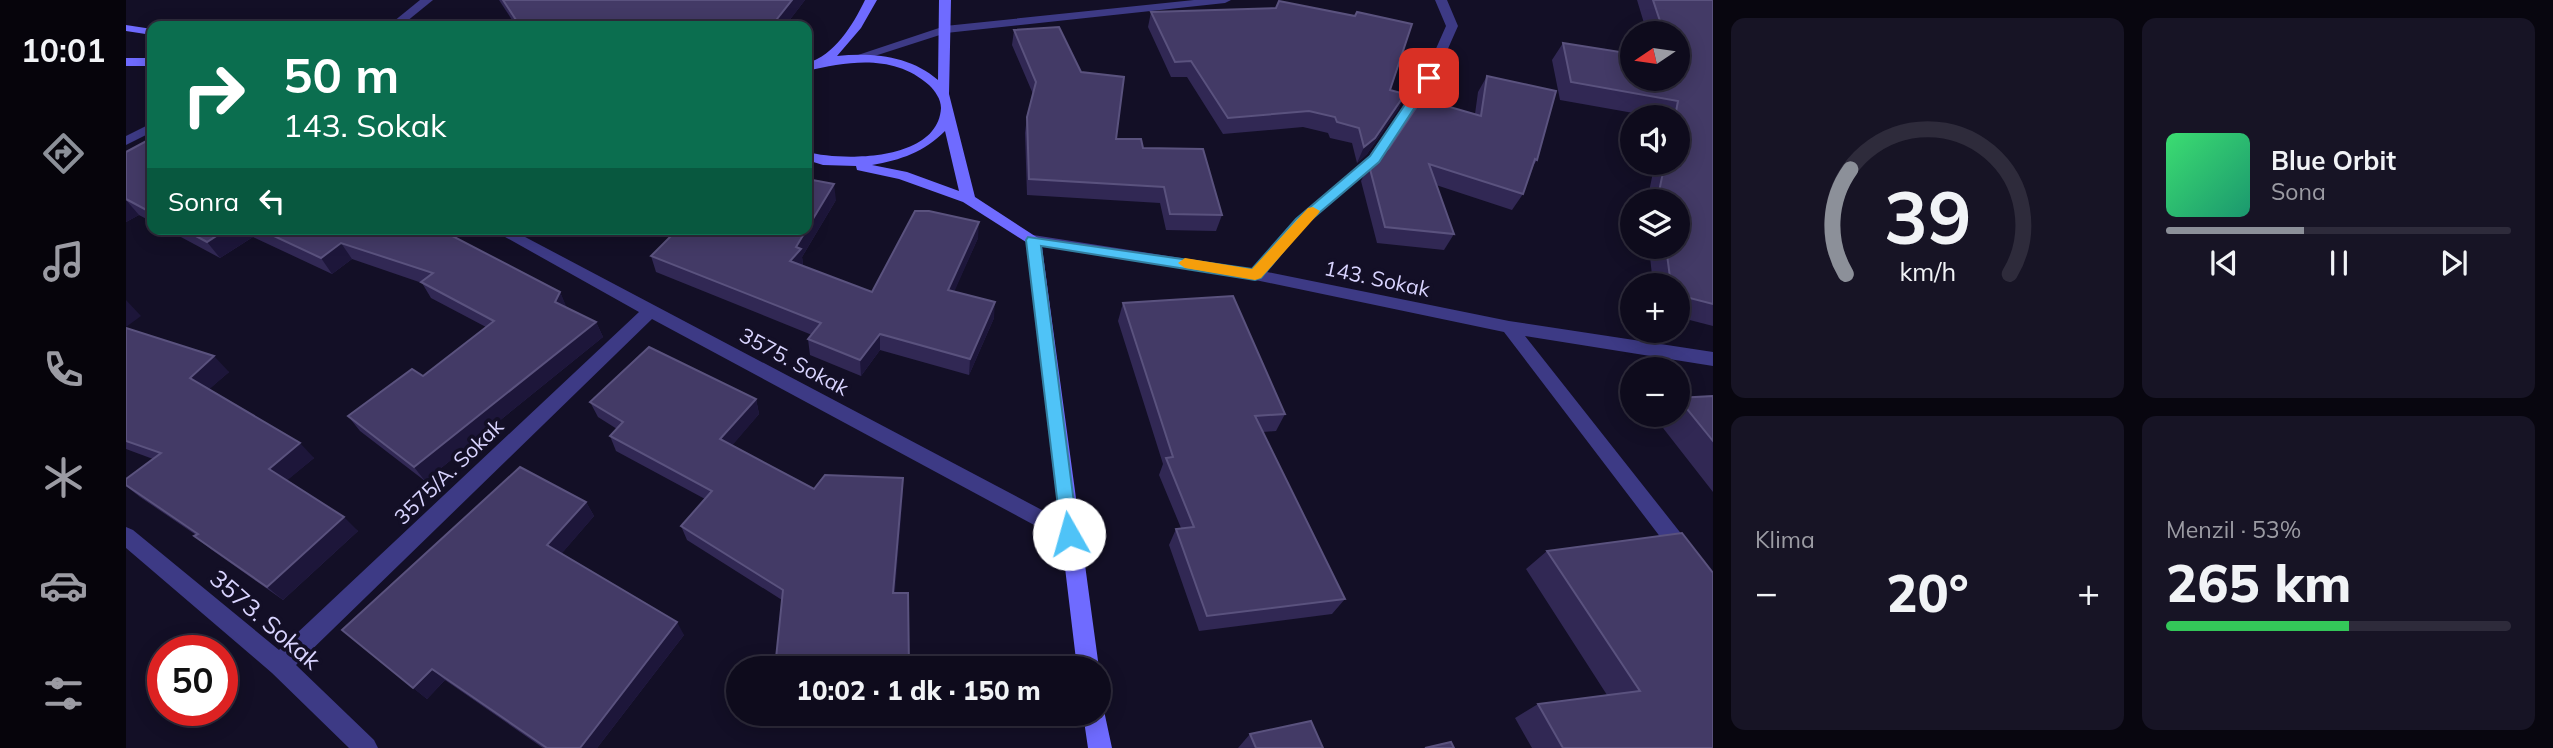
<!DOCTYPE html>
<html lang="tr">
<head>
<meta charset="utf-8">
<style>
  body { margin:0; font-family:Mulish,sans-serif; background:#171425; color:#f1f3f6; height:100vh; display:flex; flex-direction:column; font-size:26px; white-space:nowrap }
  * { box-sizing:border-box; margin:0 }
  p { font-size:23px; color:#9b9ba3 }
  .icon { flex:none; width:38px; height:38px; fill:none; stroke:currentColor; stroke-width:2; stroke-linecap:round; stroke-linejoin:round }
  .map { position:relative; flex:1; overflow:hidden }
  .sheet { display:flex; flex-direction:column; gap:18px; padding:18px; background:#08060f; width:840px }
  .sheet>* { flex:none }
  .top-card { position:absolute; left:21px; top:21px; width:665px; height:214px; border-radius:14px; box-shadow:0 4px 18px #0003,0 0 0 2px #2e2b3b; background:#0b6e4f; color:#fff; overflow:hidden }
  .needle { width:46px; rotate:257deg }
  .controls { position:absolute; left:1494px; top:21px; display:grid; gap:14px }
  .controls a { display:grid; place-items:center; width:70px; height:70px; border-radius:50%; background:#0e0b1c; box-shadow:0 4px 18px #0003,0 0 0 2px #2e2b3b; font-size:35px }
  .speed { position:absolute; left:21px; top:635px; display:flex; gap:14px; font-size:35px; font-weight:700; text-align:center }
  .speed>* { display:grid; place-content:center; width:91px; height:91px; border-radius:50%; background:#0e0b1c; box-shadow:0 4px 18px #0003,0 0 0 2px #2e2b3b; line-height:1 }
  .speed .limit { border:10px solid #d22; background:#fff; color:#111 }
  .pin { position:absolute; display:grid; place-items:center; width:60px; height:60px; color:#fff; margin:-30px; border-radius:14px; box-shadow:0 4px 10px #0006 }
  .me { position:absolute; width:77px; margin:-38px; rotate:353deg; stroke-linejoin:round; filter:drop-shadow(0 0 5px #0008) }
  .turn { display:flex; align-items:center; gap:24px; height:147px; padding:0 21px; font-size:32px }
  .turn .icon { width:91px; height:91px; stroke-width:2.5 }
  .turn b { display:block; font-size:49px; line-height:60px }
  .then { display:flex; align-items:center; height:66px; padding:0 21px; background:#0003; gap:14px; font-size:26px }
  .big { font-size:52px; font-weight:800; line-height:1.1 }
  .sheet .widget { flex:1; display:flex; flex-direction:column; justify-content:center; gap:10px; min-width:0; padding:0 24px; border-radius:14px; background:#171425 }
  .sheet .dial { align-items:center; gap:0 }
  .dial svg { height:182px; overflow:visible; fill:none; stroke:#2e2b3b; stroke-width:7; stroke-linecap:round; text-anchor:middle }
  .dial text { fill:#f1f3f6; stroke:none }
  .song { display:flex; align-items:center; gap:21px }
  .cover { width:84px; height:84px; border-radius:10px; background:linear-gradient(135deg,hsl(140 70% 55%),hsl(160 70% 35%)) }
  .played { height:7px; border-radius:4px; background:linear-gradient(90deg,#8c9099 40%,#2e2b3b 40%) }
  .keys { display:flex; justify-content:space-around; direction:ltr }
  .heat { display:flex; justify-content:space-between; align-items:center; font-size:38px; direction:ltr }
  .charge { height:10px; border-radius:5px; background:linear-gradient(90deg,#34c759 53%,#2e2b3b 0) }
  .sheet .tiles { flex:1; display:grid; gap:18px; grid-template-columns:repeat(2,1fr) }
  .trip { position:absolute; left:600px; top:656px; width:385px; height:70px; border-radius:35px; background:#0e0b1c; box-shadow:0 4px 18px #0003,0 0 0 2px #2e2b3b; font-weight:800; line-height:70px; text-align:center }
  main { display:flex; flex:1; min-height:0 }
  .tab-bar { display:flex; flex-direction:column; width:126px; justify-content:space-around; align-items:center; background:#06040b; color:#9b9ba3 }
  .tab-bar .icon { width:49px; height:49px }
  .tab-bar .on { color:#8c9099 }
  .tab-bar b { font-size:32px; color:#f1f3f6 }
  .map>svg:first-child { display:block }
</style>
</head>
<body>
<main>
<nav class="tab-bar">
<b>10:01</b>
<svg class="icon on" aria-label="directions" viewBox="0 0 24 24"><path d="M12 3l9 9-9 9-9-9zM9 14v-3h6M13 9l2 2-2 2"/></svg>
<svg class="icon" aria-label="music" viewBox="0 0 24 24"><path d="M9 18V5l10-2v13"/><circle cx="6" cy="18" r="3"/><circle cx="16" cy="16" r="3"/></svg>
<svg class="icon" aria-label="phone" viewBox="0 0 24 24"><path d="M5 4h4l2 5-3 2q2 4 5 5l2-3 5 2v4C11 20 4 13 5 4z"/></svg>
<svg class="icon" aria-label="climate" viewBox="0 0 24 24"><path d="M12 3v18M4 7l16 10M4 17L20 7"/></svg>
<svg class="icon" aria-label="car" viewBox="0 0 24 24"><path d="M5 17H2v-5l4-1 3-4h7l3 4 3 1v5h-3M9 17h6M6 11h13"/><circle cx="7" cy="17" r="2"/><circle cx="17" cy="17" r="2"/></svg>
<svg class="icon" aria-label="filters" viewBox="0 0 24 24"><path d="M4 7h16M4 17h16"/><circle cx="9" cy="7" r="2"/><circle cx="15" cy="17" r="2"/></svg>
</nav>
<div class="map">
<svg width="1587" height="748" viewBox="0 0 1587 748">
  <rect width="100%" height="100%" fill="#130f26"/>
  <g fill="none" stroke-linecap="round" stroke-linejoin="round">
    <!-- minor -->
    <g fill="#3d3a85" fill-rule="evenodd">
      <polygon points="294,0 307,0 275,26 262,26"/>
      <polygon points="1068,0 1105,0 1099,3 820,33 733,61 723,58 819,26"/>
      <polygon points="1309,0 1321,0 1332,26 1309,78 1253,162 1180,225 1141,272 1383,321 1587,352 1587,366 1399,336 1587,574 1587,600 1580,597 1378,332 1115,277 907,245 899,240 907,235 1126,269 1170,219 1243,156 1297,78 1320,26"/>
      <polygon points="26,123 26,132 0,145 0,136"/>
      <polygon points="365,229 384,229 950,528 953,534 950,540 943,543 936,540 526,319 170,665 248,740 252,748 223,748 146,673 0,548 0,527 7,530 153,650 513,312"/>
    </g>
    <!-- secondary -->
    <g fill="#6f6bff" fill-rule="evenodd">
      <path d="M739,0H751L735,28L711,56C746,52 785,56 812,80L813,0H825L823,94L849,197L915,240L973,668V669L951,668L900,242L837,202L773,179L731,170L730,166L697,165L681,160V152C716,161 812,162 815,108C815,99 809,91 803,85C768,54 723,61 681,71V63C708,56 727,25 739,0ZM819,131L833,191L781,172L746,165C775,160 798,152 819,131Z"/>
      <polygon points="0,25 26,29 26,35 0,31"/>
      <rect x="0" y="58" width="26" height="8"/>
      <polygon points="973,704 977,706 986,748 962,748 957,714 973,714"/>
    </g>
  </g>
  <!-- wall -->
  <g fill="#312854">
    <polygon points="373,0 679,0 659,26 390,26"/>
    <polygon points="1511,0 1587,0 1587,326 1552,317 1552,285 1527,285 1523,247 1552,247 1552,201 1521,201 1529,163 1552,163 1552,117 1530,117 1434,100 1426,60 1437,43 1552,79 1552,33 1521,33"/>
    <polygon points="1025,12 1264,90 1279,94 1272,110 1241,154 1231,163 1226,143 1204,138 1202,133 1177,127 1097,134 1061,77 1045,77 1022,27"/>
    <polygon points="888,30 955,72 990,139 1017,148 1096,215 1090,231 1040,230 1034,203 901,195 899,133 901,117 907,94 886,45"/>
    <polygon points="1361,76 1411,160 1405,169 1397,194 1386,210 1310,185 1328,234 1318,250 1251,243 1235,181 1243,165 1349,114 1352,92"/>
    <polygon points="26,138 26,222 13,215 0,222 0,152"/>
    <polygon points="710,200 676,257 677,265 676,266 746,292 852,238 828,291 868,318 843,375 754,350 735,376 684,355 682,339 686,335 530,272 525,256"/>
    <polygon points="40,229 313,229 434,292 440,307 470,322 477,337 299,481 234,431 222,416 297,376 360,327 305,298 296,283 226,259 206,274 127,237 94,258"/>
    <polygon points="997,303 1159,414 1150,431 1137,432 1219,599 1206,614 1073,631 1043,545 1050,529 1055,528 1033,475 1037,464 992,321"/>
    <polygon points="0,328 103,372 83,389 188,458 161,480 232,531 157,600 86,550 68,536 70,535 14,497 0,486 27,459 0,449"/>
    <polygon points="1587,396 1587,492 1530,419 1535,415 1552,415 1552,398"/>
    <polygon points="630,399 633,414 606,445 688,489 777,493 656,600 561,540 555,526 579,499 490,451 484,436 491,429 472,417 464,402"/>
    <polygon points="460,502 468,516 435,554 558,635 471,748 417,748 319,680 301,699 216,630"/>
    <polygon points="1421,551 1587,748 1406,748 1389,718 1412,704 1481,695 1400,569"/>
    <polygon points="1124,734 1197,748 1112,748"/>
  </g>
  <!-- shaded-wall -->
  <g fill="#1d163a">
    <polygon points="666,0 679,0 659,26 648,26 647,24"/>
    <polygon points="1279,94 1272,110 1241,154 1231,163 1238,147"/>
    <polygon points="708,184 710,200 676,257 677,265 666,277 664,261 670,247"/>
    <polygon points="0,200 13,215 0,222"/>
    <polygon points="853,222 852,238 822,306 822,290"/>
    <polygon points="101,229 121,229 127,237 94,258 81,242"/>
    <polygon points="215,243 226,259 206,274 195,258"/>
    <polygon points="434,292 441,308 429,302"/>
    <polygon points="0,300 15,316 0,327"/>
    <polygon points="869,302 868,318 843,375 844,359"/>
    <polygon points="470,322 477,337 299,481 288,467"/>
    <polygon points="754,334 754,350 735,376 734,360"/>
    <polygon points="88,356 103,372 79,393 64,378"/>
    <polygon points="630,399 633,414 599,454 594,439"/>
    <polygon points="174,443 188,458 158,483 143,469"/>
    <polygon points="777,478 777,493 768,606 767,593"/>
    <polygon points="460,502 468,516 431,559 421,545"/>
    <polygon points="218,517 232,531 157,600 141,587"/>
    <polygon points="551,622 558,635 471,748 454,748"/>
    <polygon points="306,669 319,680 301,699 287,688"/>
  </g>
  <!-- building -->
  <g fill="#433a66" stroke="#5a527e" stroke-width="2">
    <polygon points="377,0 666,0 647,24 625,22 621,26 394,26"/>
    <polygon points="1527,0 1587,0 1587,304 1552,295 1552,285 1545,285 1540,247 1552,247 1552,201 1531,201 1539,163 1552,163 1552,117 1549,117 1552,101 1445,82 1437,43 1507,54 1507,79 1552,79 1552,33 1538,33"/>
    <polygon points="1153,1 1229,16 1231,12 1286,24 1264,90 1279,94 1249,138 1238,147 1233,128 1211,122 1209,117 1183,111 1102,118 1065,61 1049,62 1025,12 1150,8"/>
    <polygon points="933,27 955,72 998,77 990,139 1015,139 1017,148 1077,149 1096,215 1044,214 1038,187 903,179 901,117 910,82 888,30"/>
    <polygon points="1361,76 1430,91 1411,160 1409,159 1397,194 1303,164 1328,234 1259,227 1243,165 1263,148 1296,99 1355,116"/>
    <polygon points="26,138 26,213 0,199 0,152"/>
    <polygon points="681,179 708,184 670,247 675,249 664,261 746,292 789,211 803,211 853,222 822,290 869,302 844,359 754,334 734,360 682,339 695,323 525,256 552,229 681,229"/>
    <polygon points="57,229 101,229 81,242"/>
    <polygon points="133,229 313,229 434,292 429,302 470,322 288,467 222,416 286,369 297,376 368,321 295,282 307,273 215,243 195,258"/>
    <polygon points="1107,296 1159,414 1129,416 1219,599 1081,616 1050,529 1068,527 1040,458 1047,457 997,303"/>
    <polygon points="0,328 88,356 64,378 174,443 143,469 218,517 141,587 68,536 72,534 0,485 0,479 35,453 0,441"/>
    <polygon points="523,347 630,399 594,439 688,489 699,475 777,478 767,593 782,593 783,668 649,668 657,590 555,526 586,491 484,436 497,422 464,402"/>
    <polygon points="1587,396 1587,441 1552,398"/>
    <polygon points="394,467 460,502 421,545 551,622 454,748 421,748 306,669 287,688 216,630"/>
    <polygon points="1556,533 1587,573 1587,748 1437,748 1412,704 1514,691 1421,551"/>
    <polygon points="1185,721 1197,748 1130,748 1124,734"/>
    <polygon points="1325,742 1328,748 1299,748"/>
  </g>
  <!-- route -->
  <polygon fill="#4fc3f7" stroke="#337fa1" stroke-width="2" points="1303,74 1308,78 1253,162 1179,225 1135,278 1129,280 915,246 952,534 949,540 943,543 936,540 900,240 902,237 1126,269 1170,219 1244,156 1299,75"/>
  <!-- slow -->
  <polygon fill="#f59e0b" points="1187,207 1194,211 1192,214 1135,278 1129,280 1059,268 1052,263 1059,258 1126,269 1182,208"/>
  <g text-anchor="middle" stroke-width="7" stroke-linejoin="round" paint-order="stroke">
    <!-- street labels -->
    <g font-size="21" fill="#d9d4ff" stroke="#130f26">
      <text transform="translate(1251 279) rotate(12)" y="7">143. Sokak</text>
      <text transform="translate(668 362) rotate(28)" y="7">3575. Sokak</text>
      <text transform="translate(323 472) rotate(-44)" y="7">3575/A. Sokak</text>
    </g>
    <!-- near-street labels -->
    <g font-size="24" fill="#d9d4ff" stroke="#130f26">
      <text transform="translate(139 620) rotate(41)" y="8">3573. Sokak</text>
    </g>
  </g>
</svg>
<div class="controls">
<a><svg class="needle" viewBox="-14 -14 28 28"><path d="M0-13l5 13h-10z" fill="#e53935"/><path d="M0 13l5-13h-10z" fill="#9b9ba3"/></svg></a>
<a><svg class="icon" aria-label="sound" viewBox="0 0 24 24"><path d="M4 9h4l5-4v14l-5-4H4zM17 9q2 3 0 6"/></svg></a>
<a><svg class="icon" aria-label="layers" viewBox="0 0 24 24"><path d="M12 4l9 5-9 5-9-5zM3 14l9 5 9-5"/></svg></a>
<a>+</a>
<a>−</a>
</div>
<div class="speed"><div class="limit">50</div></div>
<div class="pin" style="left:1303px;top:78px;background:#d93025"><svg class="icon" aria-label="arrive" viewBox="0 0 24 24"><path d="M6 21V4h12l-3 4 3 4H6"/></svg></div>
<svg class="me" style="left:943px;top:534px" viewBox="-20 -20 40 40"><circle r="19" fill="#fff"/><path d="M0-13L10 11 0 6-10 11z" fill="#4fc3f7"/></svg>
<div class="trip">10:02 · 1 dk · 150 m</div>
<div class="top-card">
<div class="turn"><svg class="icon" aria-label="right" viewBox="0 0 24 24"><path d="M7 20v-9h11M14 6l5 5-5 5"/></svg><div><b>50 m</b>143. Sokak</div></div>
<div class="then">Sonra<svg class="icon" aria-label="left" viewBox="0 0 24 24"><path d="M17 20v-9H6M10 6l-5 5 5 5"/></svg></div>
</div>
</div>
<section class="sheet">
<div class="tiles">
<div class="widget dial"><svg viewBox="0 0 100 80">
<path d="M14 69A42 42 0 1 1 86 69"/>
<path d="M14 69A42 42 0 0 1 16 23" stroke="#8c9099"/>
<text x="50" y="56" font-size="32" font-weight="700">39</text>
<text x="50" y="72" font-size="11">km/h</text>
</svg></div>
<div class="widget">
<div class="song"><i class="cover"></i><div><b>Blue Orbit</b><p>Sona</p></div></div>
<div class="played"></div>
<div class="keys"><svg class="icon" aria-label="previous" viewBox="0 0 24 24"><path d="M18 5L8 12l10 7zM5 5v14"/></svg><svg class="icon" aria-label="pause" viewBox="0 0 24 24"><path d="M8 5v14M16 5v14"/></svg><svg class="icon" aria-label="next" viewBox="0 0 24 24"><path d="M6 5l10 7-10 7zM19 5v14"/></svg></div>
</div>
<div class="widget"><p>Klima</p>
<div class="heat"><a>−</a><b class="big">20°</b><a>+</a></div>
</div>
<div class="widget"><p>Menzil · 53%</p><b class="big">265 km</b><div class="charge"></div></div>
</div>
</section>
</main>
</body>
</html>
